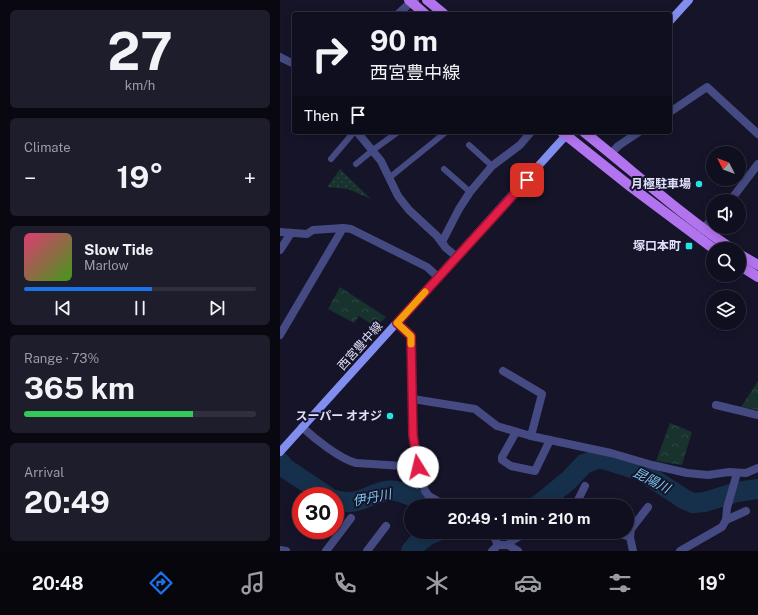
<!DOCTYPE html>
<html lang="en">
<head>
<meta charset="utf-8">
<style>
  body { margin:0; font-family:"Public Sans","Noto Sans JP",sans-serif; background:#1e1d2c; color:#f1f3f6; height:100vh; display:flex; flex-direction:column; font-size:15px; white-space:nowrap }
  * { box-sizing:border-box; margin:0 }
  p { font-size:13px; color:#9c9ca4 }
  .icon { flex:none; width:22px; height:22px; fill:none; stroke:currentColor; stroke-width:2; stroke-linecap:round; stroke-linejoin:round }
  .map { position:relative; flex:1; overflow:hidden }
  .side { display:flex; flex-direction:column; gap:10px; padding:10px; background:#090811; width:280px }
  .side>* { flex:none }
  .top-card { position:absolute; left:12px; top:12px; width:380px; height:122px; border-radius:4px; box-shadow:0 2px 10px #0003,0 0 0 1px #302f3d; background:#100f1f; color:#f1f3f6; overflow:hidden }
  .needle { width:26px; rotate:312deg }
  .controls { position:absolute; left:426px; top:146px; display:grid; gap:8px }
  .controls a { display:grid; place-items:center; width:40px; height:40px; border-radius:50%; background:#100f1f; box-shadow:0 2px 10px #0003,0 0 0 1px #302f3d; font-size:20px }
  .speed { position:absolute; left:12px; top:487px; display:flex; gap:8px; font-size:20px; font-weight:700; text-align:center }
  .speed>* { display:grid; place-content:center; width:52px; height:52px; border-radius:50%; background:#100f1f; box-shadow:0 2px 10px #0003,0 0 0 1px #302f3d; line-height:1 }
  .speed .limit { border:6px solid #d22; background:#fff; color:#111 }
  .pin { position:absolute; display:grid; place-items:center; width:34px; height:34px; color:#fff; margin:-17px; border-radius:8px; box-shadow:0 2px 6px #0006 }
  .me { position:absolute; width:44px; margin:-22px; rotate:351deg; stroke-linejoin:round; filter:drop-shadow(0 0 3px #0008) }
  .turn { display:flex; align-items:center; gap:14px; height:84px; padding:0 12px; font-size:18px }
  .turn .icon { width:52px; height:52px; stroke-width:2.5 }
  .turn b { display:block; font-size:28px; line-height:34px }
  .then { display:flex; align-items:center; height:38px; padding:0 12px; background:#0003; gap:8px; font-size:15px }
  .big { font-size:30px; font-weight:700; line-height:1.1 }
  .side .card { flex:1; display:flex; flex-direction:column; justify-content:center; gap:6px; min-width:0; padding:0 14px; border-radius:6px; background:#1e1d2c }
  .side .dial { align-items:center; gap:0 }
  .dial b { font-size:52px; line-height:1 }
  .song { display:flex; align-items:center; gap:12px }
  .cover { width:48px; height:48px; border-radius:6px; background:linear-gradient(135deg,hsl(340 70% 55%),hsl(100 70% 35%)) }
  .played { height:4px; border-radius:2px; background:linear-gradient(90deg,#1a73e8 55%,#302f3d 55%) }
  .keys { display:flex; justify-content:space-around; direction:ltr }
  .heat { display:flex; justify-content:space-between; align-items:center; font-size:22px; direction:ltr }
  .charge { height:6px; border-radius:3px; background:linear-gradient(90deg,#34c759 73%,#302f3d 0) }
  .trip { position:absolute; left:124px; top:499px; width:230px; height:40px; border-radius:20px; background:#100f1f; box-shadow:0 2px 10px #0003,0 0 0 1px #302f3d; font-weight:700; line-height:40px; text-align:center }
  .dock { display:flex; height:64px; justify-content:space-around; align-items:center; background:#06060c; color:#9c9ca4 }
  .dock .icon { width:28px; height:28px }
  .dock .current { color:#1a73e8 }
  .dock b { font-size:18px; color:#f1f3f6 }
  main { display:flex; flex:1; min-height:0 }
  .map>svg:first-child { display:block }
</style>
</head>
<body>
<main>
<section class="side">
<div class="card dial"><b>27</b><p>km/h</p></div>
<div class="card"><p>Climate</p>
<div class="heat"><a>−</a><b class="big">19°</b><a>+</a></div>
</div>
<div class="card">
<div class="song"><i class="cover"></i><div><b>Slow Tide</b><p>Marlow</p></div></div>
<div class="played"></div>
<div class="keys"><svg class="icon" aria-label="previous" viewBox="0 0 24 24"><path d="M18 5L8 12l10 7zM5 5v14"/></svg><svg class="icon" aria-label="pause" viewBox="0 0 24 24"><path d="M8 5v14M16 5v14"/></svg><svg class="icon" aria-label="next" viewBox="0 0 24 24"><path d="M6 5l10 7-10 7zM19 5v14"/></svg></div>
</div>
<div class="card"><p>Range · 73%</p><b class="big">365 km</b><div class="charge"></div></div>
<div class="card"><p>Arrival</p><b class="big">20:49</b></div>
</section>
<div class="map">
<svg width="478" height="551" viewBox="0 0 478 551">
  <defs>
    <pattern id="forest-crowns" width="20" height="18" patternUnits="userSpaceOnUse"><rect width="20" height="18" fill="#18322e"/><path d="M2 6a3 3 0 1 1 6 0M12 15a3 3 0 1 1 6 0" fill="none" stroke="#2e4643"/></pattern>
    <pattern id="garden-dots" width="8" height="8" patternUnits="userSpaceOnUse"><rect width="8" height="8" fill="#18322e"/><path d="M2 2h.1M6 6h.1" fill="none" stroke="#2e4643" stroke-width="1.8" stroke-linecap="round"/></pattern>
  </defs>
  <rect width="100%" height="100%" fill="#151429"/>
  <!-- forest -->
  <g fill="url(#forest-crowns)">
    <polygon points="60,287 106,317 96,327 79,316 74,323 48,309"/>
    <polygon points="478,381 478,410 461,407"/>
    <polygon points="390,423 412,432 402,465 376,461"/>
  </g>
  <!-- garden -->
  <polygon fill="url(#garden-dots)" points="60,169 91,199 68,189 47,187"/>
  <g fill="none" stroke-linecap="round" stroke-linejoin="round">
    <!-- river -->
    <g stroke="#16304b" stroke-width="20">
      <polyline points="0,462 5,468 47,496"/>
      <path d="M55,500C60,501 66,503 71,502C86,501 100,488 116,491C129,494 140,500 151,506"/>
      <polyline points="256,506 261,503 289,480 304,464 317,459 323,459 361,471 404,499 413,503 425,502 457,492 478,489"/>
      <path d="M131,551C138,542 145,535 156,532"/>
    </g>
    <!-- service -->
    <g stroke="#454a82" stroke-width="6">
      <polyline points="189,145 212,166"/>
      <polyline points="51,159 74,132"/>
      <polyline points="76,164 93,150 118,132"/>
      <polyline points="164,169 190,192"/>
      <polyline points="109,178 166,132"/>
    </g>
    <!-- minor -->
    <g stroke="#454a82" stroke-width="8">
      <polyline points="118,14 131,2 135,0"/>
      <polyline points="0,57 14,64"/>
      <polyline points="390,112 427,87 478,134"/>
      <polyline points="77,132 101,161 118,196 129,210 157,236 166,248 177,257"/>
      <polyline points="331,154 338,146 359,132"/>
      <polyline points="450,201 478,164"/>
      <polyline points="422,229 433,219"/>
      <polyline points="0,232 27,234 33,230 63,228 71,229 147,267 158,277"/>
      <polyline points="162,242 179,209 190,192 212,166 240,145 251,132"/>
      <polyline points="0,250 11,233"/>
      <polyline points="117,323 131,336 133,435 138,467 145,491 149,496 166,506"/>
      <polyline points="0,335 63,228"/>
      <polyline points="223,371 262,394 251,436"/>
      <polyline points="133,399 195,409 217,426 251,436 331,453 372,465 407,473 428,475 449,472 466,473 478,468"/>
      <polyline points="436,405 478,415"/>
      <path d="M22,427C35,439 60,459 76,463L138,467"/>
      <polyline points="236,432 222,457 222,460 231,466 255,471 270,440"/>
      <polyline points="295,506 305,486"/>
      <polyline points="446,520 466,511"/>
      <polyline points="212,532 218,545 212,551"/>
      <polyline points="334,532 350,537 353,551"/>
      <polyline points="350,537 351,529 368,507"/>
      <polyline points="218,545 228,545 233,540 248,532"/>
      <polyline points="228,545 238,551"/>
      <polyline points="0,550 6,551"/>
      <polyline points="46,551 71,518"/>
      <polyline points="87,551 106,526"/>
      <polyline points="400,551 442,527 446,520 447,508 457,473"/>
    </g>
    <!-- secondary -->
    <g stroke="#828df0" stroke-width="8">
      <polyline points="390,21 409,0"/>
      <polyline points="0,452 289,132"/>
    </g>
    <!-- primary -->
    <g stroke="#b274ee" stroke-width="10">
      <polyline points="129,0 145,14"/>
      <polyline points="147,0 164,14"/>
      <polyline points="282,132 351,187 434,249"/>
      <path d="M304,132C353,171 399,213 452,249"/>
      <polyline points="459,254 478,265"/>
      <polyline points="459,265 478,277"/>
    </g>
  </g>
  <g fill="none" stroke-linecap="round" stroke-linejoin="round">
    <defs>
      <polyline id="route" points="138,467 133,435 131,336 117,323 247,180"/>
    </defs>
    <!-- route casing -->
    <use href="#route" stroke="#92132f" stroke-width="10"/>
    <!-- route -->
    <use href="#route" stroke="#e11d48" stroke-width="7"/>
    <!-- slow -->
    <polyline stroke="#f59e0b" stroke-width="7" points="131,344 131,336 117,323 145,292"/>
  </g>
  <!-- markers -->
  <g fill="#23e4e0" stroke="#151429" stroke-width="1.5">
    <circle cx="419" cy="184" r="4"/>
    <rect x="405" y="242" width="8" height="8" rx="2"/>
    <circle cx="110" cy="416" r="4"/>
  </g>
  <g text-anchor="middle" stroke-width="4" stroke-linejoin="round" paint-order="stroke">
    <!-- poi labels -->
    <g font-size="12" font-weight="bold" fill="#e0e0fb" stroke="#151429" text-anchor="end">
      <text x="411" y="188">月極駐車場</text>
      <text x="401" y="250">塚口本町</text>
      <text x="102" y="420">スーパー オオジ</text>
    </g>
    <!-- street labels -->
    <g font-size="12" fill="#e0e0fb" stroke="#151429">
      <text transform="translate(80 346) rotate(-48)" y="4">西宮豊中線</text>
    </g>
    <!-- water labels -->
    <g font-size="13" font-style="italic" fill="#7ac7ef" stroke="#151429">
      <text transform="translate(372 480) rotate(27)" y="5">昆陽川</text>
      <text transform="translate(92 497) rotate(-11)" y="5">伊丹川</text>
    </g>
  </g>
</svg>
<div class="controls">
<a><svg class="needle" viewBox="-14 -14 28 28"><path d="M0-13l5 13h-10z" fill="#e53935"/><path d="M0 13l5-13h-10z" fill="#9c9ca4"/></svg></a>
<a><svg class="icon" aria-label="sound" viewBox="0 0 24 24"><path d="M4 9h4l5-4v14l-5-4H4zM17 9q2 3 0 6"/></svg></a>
<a><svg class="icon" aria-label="search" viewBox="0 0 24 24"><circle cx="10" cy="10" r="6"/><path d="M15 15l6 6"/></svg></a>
<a><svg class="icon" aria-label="layers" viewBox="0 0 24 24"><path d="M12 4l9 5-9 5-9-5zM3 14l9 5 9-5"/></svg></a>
</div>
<div class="speed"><div class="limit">30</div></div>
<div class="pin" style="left:247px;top:180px;background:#d93025"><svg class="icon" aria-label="arrive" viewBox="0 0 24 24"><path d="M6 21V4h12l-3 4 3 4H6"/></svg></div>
<svg class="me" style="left:138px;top:467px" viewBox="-20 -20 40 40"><circle r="19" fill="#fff"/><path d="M0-13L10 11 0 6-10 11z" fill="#e11d48"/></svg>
<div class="trip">20:49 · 1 min · 210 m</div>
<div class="top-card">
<div class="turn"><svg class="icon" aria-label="right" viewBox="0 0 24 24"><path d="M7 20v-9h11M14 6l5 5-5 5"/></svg><div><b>90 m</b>西宮豊中線</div></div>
<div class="then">Then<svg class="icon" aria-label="arrive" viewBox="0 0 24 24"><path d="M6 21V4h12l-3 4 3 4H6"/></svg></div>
</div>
</div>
</main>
<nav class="dock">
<b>20:48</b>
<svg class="icon current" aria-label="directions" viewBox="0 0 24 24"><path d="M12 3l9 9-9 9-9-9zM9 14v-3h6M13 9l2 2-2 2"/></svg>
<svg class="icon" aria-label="music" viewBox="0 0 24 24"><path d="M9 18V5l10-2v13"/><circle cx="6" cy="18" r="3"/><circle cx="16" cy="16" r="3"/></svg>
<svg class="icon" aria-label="phone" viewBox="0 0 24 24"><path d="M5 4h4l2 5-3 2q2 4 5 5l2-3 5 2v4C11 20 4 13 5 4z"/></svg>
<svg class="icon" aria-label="climate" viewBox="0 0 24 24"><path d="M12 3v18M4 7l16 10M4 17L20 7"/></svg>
<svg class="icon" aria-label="car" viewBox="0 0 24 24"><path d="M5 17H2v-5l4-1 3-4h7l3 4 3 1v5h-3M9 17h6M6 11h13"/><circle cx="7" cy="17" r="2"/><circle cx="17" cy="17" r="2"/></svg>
<svg class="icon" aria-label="filters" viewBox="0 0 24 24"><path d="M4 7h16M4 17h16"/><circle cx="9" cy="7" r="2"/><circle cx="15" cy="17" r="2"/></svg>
<b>19°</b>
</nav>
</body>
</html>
